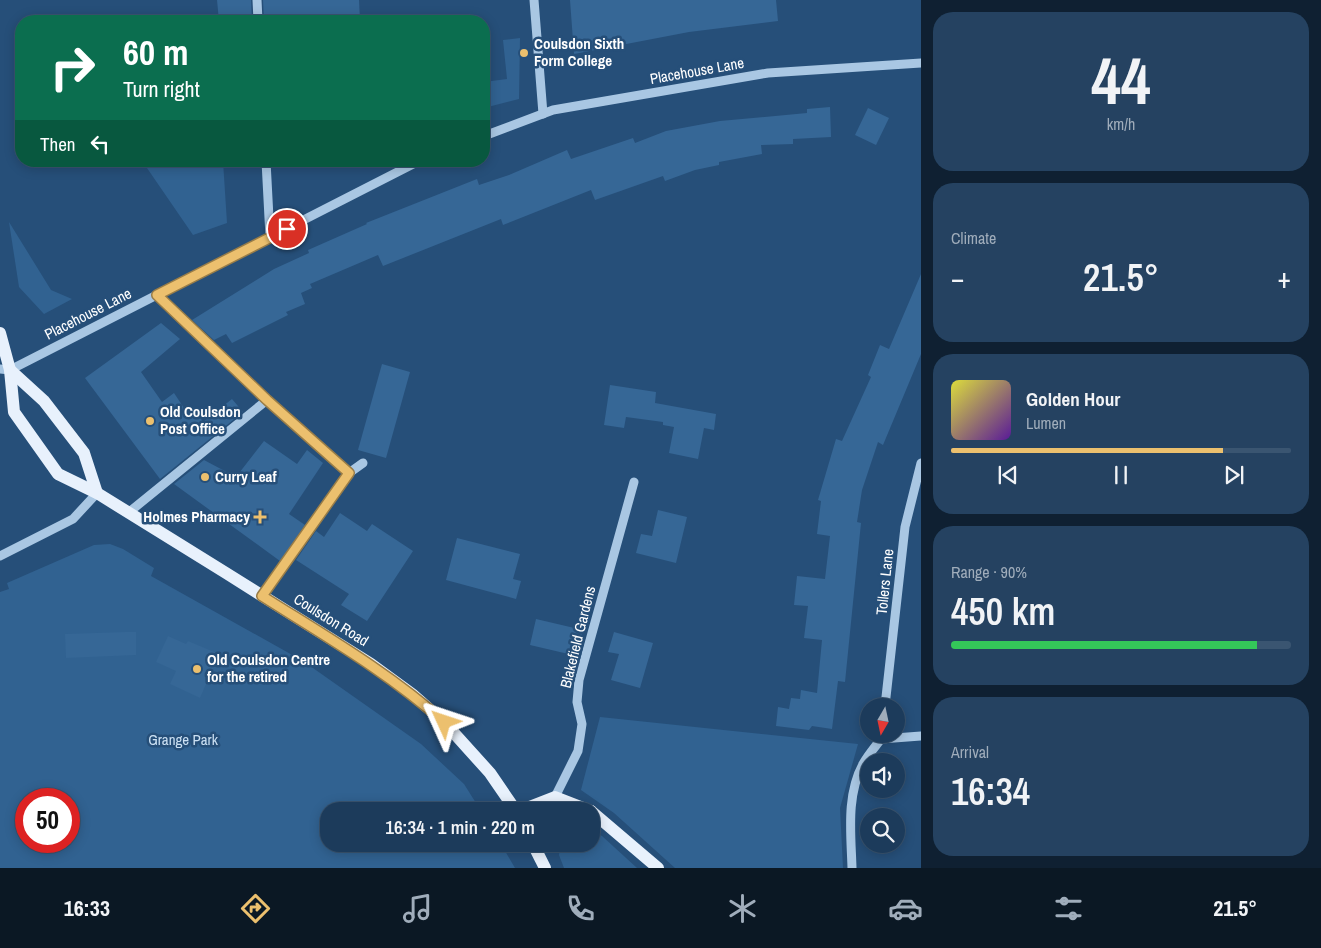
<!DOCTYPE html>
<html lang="en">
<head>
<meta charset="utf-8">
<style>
  body { margin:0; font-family:"Archivo Narrow",sans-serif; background:#254261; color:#f1f3f6; height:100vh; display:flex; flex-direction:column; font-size:19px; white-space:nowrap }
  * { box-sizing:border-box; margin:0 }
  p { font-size:16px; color:#a0adbb }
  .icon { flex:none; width:28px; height:28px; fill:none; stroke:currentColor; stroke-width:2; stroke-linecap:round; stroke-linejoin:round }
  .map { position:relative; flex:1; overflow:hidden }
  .sheet { display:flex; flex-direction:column; gap:12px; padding:12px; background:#0f2032; width:400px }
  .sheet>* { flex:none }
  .top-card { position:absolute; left:15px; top:15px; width:475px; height:152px; border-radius:20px; box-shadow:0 2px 12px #0003,0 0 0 1px #3a5571; background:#0b6e4f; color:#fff; overflow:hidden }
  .needle { width:32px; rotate:189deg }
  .controls { position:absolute; left:860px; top:698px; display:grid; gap:10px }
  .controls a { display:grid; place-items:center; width:45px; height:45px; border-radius:50%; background:#1c3b5b; box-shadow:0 2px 12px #0003,0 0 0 1px #3a5571; font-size:25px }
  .speed { position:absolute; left:15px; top:788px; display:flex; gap:10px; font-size:25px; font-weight:700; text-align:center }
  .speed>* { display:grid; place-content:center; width:65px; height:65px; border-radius:50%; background:#1c3b5b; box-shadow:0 2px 12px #0003,0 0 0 1px #3a5571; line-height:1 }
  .speed .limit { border:8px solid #d22; background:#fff; color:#111 }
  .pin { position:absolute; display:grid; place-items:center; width:42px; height:42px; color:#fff; margin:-21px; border:2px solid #fff; border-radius:50%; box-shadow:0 1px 5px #0007 }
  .me { position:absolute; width:55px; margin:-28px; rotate:312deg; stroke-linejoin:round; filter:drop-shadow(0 0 4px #0008) }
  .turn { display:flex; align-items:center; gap:18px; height:105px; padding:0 25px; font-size:22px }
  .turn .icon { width:65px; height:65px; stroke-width:2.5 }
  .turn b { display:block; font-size:35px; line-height:42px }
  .then { display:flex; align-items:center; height:48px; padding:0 25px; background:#0003; gap:10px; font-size:19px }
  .big { font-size:38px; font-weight:600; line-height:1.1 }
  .sheet .widget { flex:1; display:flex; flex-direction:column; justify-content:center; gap:8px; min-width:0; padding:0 18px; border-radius:20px; background:#254261 }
  .sheet .dial { align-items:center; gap:0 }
  .dial b { font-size:65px; line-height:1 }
  .song { display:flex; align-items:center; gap:15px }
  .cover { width:60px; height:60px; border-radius:8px; background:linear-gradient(135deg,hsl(60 70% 55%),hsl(270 70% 35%)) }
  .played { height:5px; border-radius:2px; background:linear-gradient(90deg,#ecc06e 80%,#3a5571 80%) }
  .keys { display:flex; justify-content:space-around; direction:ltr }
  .heat { display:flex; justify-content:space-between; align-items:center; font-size:28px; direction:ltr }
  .charge { height:8px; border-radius:4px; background:linear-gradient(90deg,#34c759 90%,#3a5571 0) }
  .trip { position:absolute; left:320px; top:802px; width:280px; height:50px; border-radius:20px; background:#1c3b5b; box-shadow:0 2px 12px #0003,0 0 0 1px #3a5571; font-weight:600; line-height:50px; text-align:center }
  .dock { display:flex; height:80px; justify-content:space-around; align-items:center; background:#0b1824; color:#a0adbb }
  .dock .icon { width:35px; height:35px }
  .dock .current { color:#ecc06e }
  .dock b { font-size:22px; color:#f1f3f6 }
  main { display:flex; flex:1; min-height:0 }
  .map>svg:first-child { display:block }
</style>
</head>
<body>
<main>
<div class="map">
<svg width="921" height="868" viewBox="0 0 921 868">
  <rect width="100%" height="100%" fill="#264f79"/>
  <!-- green -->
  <g fill="#316291" fill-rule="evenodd">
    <polygon points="520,38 519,99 484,108 484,82 507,79 503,40"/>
    <polygon points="165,161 223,161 227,223 193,235 147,168 165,165"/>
    <polygon points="9,222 51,290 72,299 44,314 19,287"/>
    <path d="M110,544L123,549L154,568L151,576L303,661L421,744L464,784L481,811H329V844H501L515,868H0V592L9,589L7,583L94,545ZM26,799H69V841H26Z"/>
    <polygon points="600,717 858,744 840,808 843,868 675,868 614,813 581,790"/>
    <polygon points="591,830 602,836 637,868 564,868 559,855 561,844 591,844"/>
  </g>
  <!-- building -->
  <g fill="#366796">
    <polygon points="217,0 251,0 252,21 219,21"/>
    <polygon points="263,0 359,0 360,21 264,21"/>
    <polygon points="570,0 776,0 778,21 689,32 574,54"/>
    <polygon points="830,107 831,137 793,139 793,144 761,145 762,154 719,162 719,165 695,170 665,181 663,176 595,200 591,190 503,225 501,219 383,266 378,255 310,284 312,288 301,293 305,304 286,312 288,315 232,343 226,334 214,340 192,320 274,269 309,253 308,250 367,224 366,223 477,179 479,185 509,175 567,150 571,159 633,138 635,143 666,131 720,121 807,113 807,109"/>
    <polygon points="868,108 889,118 876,145 855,135"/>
    <polygon points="921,274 921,354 883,445 878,442 862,490 857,522 861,523 845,682 838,681 832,729 812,726 809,730 776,726 778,707 789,709 791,698 800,699 801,690 817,693 822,640 804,638 808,606 794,605 797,576 825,579 830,536 817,534 821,501 818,500 836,439 842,441 871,377 868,375 880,345 889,349"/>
    <polygon points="161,323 180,339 141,372 162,402 174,393 186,411 194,407 203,422 232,399 243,412 160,479 85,378"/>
    <polygon points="382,364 410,372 386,458 358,450"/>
    <polygon points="610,385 656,392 655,403 716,414 714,430 704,428 698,459 669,453 674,427 663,425 663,422 626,417 624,428 604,425"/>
    <polygon points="264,441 297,464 307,450 323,463 289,514 305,525 280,561 174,484 204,460 236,477"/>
    <polygon points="658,510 687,517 676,563 636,553 641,534 652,536"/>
    <polygon points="340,513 367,531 372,524 413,551 367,621 341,605 349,594 296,560 316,531 324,537"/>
    <polygon points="457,538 520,554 513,579 521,581 516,599 446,580"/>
    <polygon points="536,619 583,630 577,656 530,645"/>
    <polygon points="125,632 136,632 136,655 66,658 65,634"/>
    <polygon points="614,632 653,643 640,688 611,680 619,654 608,652"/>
    <polygon points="168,636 186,644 188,641 219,654 200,698 170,684 176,671 156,662"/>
  </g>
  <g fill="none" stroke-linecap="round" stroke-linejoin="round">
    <!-- minor -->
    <g stroke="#a9c7e3" stroke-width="9">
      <polyline points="257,0 258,21"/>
      <polyline points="534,0 543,114"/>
      <polyline points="484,136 553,110 768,73 921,63"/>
      <polyline points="266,161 270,237"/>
      <polyline points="157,295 267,400 349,473 263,596"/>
      <polyline points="0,369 10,370 419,161"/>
      <polyline points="349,473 363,463"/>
      <polyline points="128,513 267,400"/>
      <polyline points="0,556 73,519 97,493"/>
      <polyline points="885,706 905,527 921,463"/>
      <polyline points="881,739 921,736"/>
      <polyline points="555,797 578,751 582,724 577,702 579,680 634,482"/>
      <path d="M852,868C851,834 846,795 863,764C868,755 875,747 881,739L882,734"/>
    </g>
    <!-- major -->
    <g stroke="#e8f1fc" stroke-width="12">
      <polyline points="0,333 10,370 14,412 58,474 97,493 226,573 371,664 412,694 444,722 490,773 516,811"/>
      <polyline points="10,370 44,401 84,453 97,493"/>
      <polyline points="519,811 555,797 591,811"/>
      <polyline points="591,811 658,868"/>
      <polyline points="533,844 545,868"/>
    </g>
  </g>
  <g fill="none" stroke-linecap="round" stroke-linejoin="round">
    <defs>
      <path id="route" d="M287,229L157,295L267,400L349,473L262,596C325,636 388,672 444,722"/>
    </defs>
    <!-- route casing -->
    <use href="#route" stroke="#997d48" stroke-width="12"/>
    <!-- route -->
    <use href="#route" stroke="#ecc06e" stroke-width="9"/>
  </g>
  <!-- markers -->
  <g fill="#ecc06e" stroke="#264f79" stroke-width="2">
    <circle cx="524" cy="53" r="5"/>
    <circle cx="150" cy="421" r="5"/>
    <circle cx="205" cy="477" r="5"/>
    <path d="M257.5 509.5h5v5h5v5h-5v5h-5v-5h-5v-5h5z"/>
    <circle cx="197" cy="669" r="5"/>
  </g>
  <g text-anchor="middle" stroke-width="5" stroke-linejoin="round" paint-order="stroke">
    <!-- poi labels -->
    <g font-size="15" font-weight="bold" fill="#fff" stroke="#264f79" text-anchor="start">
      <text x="534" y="49">Coulsdon Sixth<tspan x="534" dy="17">Form College</tspan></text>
      <text x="160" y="417">Old Coulsdon<tspan x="160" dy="17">Post Office</tspan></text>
      <text x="215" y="482">Curry Leaf</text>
      <text x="250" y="522" text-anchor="end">Holmes Pharmacy</text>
      <text x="207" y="665">Old Coulsdon Centre<tspan x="207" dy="17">for the retired</tspan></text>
    </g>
    <!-- street labels -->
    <g font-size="15" fill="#fff" stroke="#264f79">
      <text transform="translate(697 71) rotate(-10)" y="5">Placehouse Lane</text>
      <text transform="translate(88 314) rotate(-27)" y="5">Placehouse Lane</text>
      <text transform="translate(885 582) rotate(-84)" y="5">Tollers Lane</text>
      <text transform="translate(331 620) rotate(32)" y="5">Coulsdon Road</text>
      <text transform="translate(578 637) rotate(-76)" y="5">Blakefield Gardens</text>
    </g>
    <!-- park labels -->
    <g font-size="15" fill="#cbe0f3" stroke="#264f79">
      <text x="183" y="745">Grange Park</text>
    </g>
  </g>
</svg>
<div class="controls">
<a><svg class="needle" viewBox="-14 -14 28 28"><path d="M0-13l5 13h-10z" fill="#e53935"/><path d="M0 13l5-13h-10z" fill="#a0adbb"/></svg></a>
<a><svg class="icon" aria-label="sound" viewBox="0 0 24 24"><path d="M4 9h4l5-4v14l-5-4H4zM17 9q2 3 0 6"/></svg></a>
<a><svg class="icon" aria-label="search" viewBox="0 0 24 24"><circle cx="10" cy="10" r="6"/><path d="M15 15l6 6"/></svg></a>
</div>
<div class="speed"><div class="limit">50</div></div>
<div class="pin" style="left:287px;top:229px;background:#d93025"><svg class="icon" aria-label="arrive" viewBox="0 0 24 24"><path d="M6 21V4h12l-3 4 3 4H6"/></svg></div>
<svg class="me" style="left:444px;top:722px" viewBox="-20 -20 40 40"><path d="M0-17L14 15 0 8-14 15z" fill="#ecc06e" stroke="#fff" stroke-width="4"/></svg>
<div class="trip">16:34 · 1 min · 220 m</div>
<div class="top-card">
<div class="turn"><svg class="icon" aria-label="right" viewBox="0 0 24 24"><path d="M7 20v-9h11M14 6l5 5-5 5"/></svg><div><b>60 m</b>Turn right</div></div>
<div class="then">Then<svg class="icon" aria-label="left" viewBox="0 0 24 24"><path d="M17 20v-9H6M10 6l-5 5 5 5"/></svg></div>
</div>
</div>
<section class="sheet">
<div class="widget dial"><b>44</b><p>km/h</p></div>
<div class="widget"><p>Climate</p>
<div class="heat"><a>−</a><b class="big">21.5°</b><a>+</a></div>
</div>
<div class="widget">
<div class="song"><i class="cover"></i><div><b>Golden Hour</b><p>Lumen</p></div></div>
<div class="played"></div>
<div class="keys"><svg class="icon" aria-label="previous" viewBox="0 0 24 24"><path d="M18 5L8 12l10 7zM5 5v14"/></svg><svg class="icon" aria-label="pause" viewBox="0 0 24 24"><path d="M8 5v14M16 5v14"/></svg><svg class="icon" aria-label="next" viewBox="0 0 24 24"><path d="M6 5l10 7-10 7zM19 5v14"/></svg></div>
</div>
<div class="widget"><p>Range · 90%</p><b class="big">450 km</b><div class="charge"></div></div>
<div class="widget"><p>Arrival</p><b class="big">16:34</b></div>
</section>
</main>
<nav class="dock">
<b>16:33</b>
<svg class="icon current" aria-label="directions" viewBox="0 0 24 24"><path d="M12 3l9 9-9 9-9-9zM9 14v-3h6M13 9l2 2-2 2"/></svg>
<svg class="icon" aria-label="music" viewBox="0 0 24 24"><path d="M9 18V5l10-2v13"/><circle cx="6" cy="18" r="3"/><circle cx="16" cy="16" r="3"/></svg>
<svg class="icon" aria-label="phone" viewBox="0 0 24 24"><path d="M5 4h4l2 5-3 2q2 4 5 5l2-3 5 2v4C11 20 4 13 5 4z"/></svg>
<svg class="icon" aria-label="climate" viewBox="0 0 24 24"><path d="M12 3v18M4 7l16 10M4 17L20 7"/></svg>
<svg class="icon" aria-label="car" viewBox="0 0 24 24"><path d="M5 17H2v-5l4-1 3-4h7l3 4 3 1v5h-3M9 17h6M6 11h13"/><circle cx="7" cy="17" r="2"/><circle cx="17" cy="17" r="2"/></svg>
<svg class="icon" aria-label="filters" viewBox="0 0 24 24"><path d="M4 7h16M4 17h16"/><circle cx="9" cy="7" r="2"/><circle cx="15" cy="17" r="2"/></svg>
<b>21.5°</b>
</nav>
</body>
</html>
